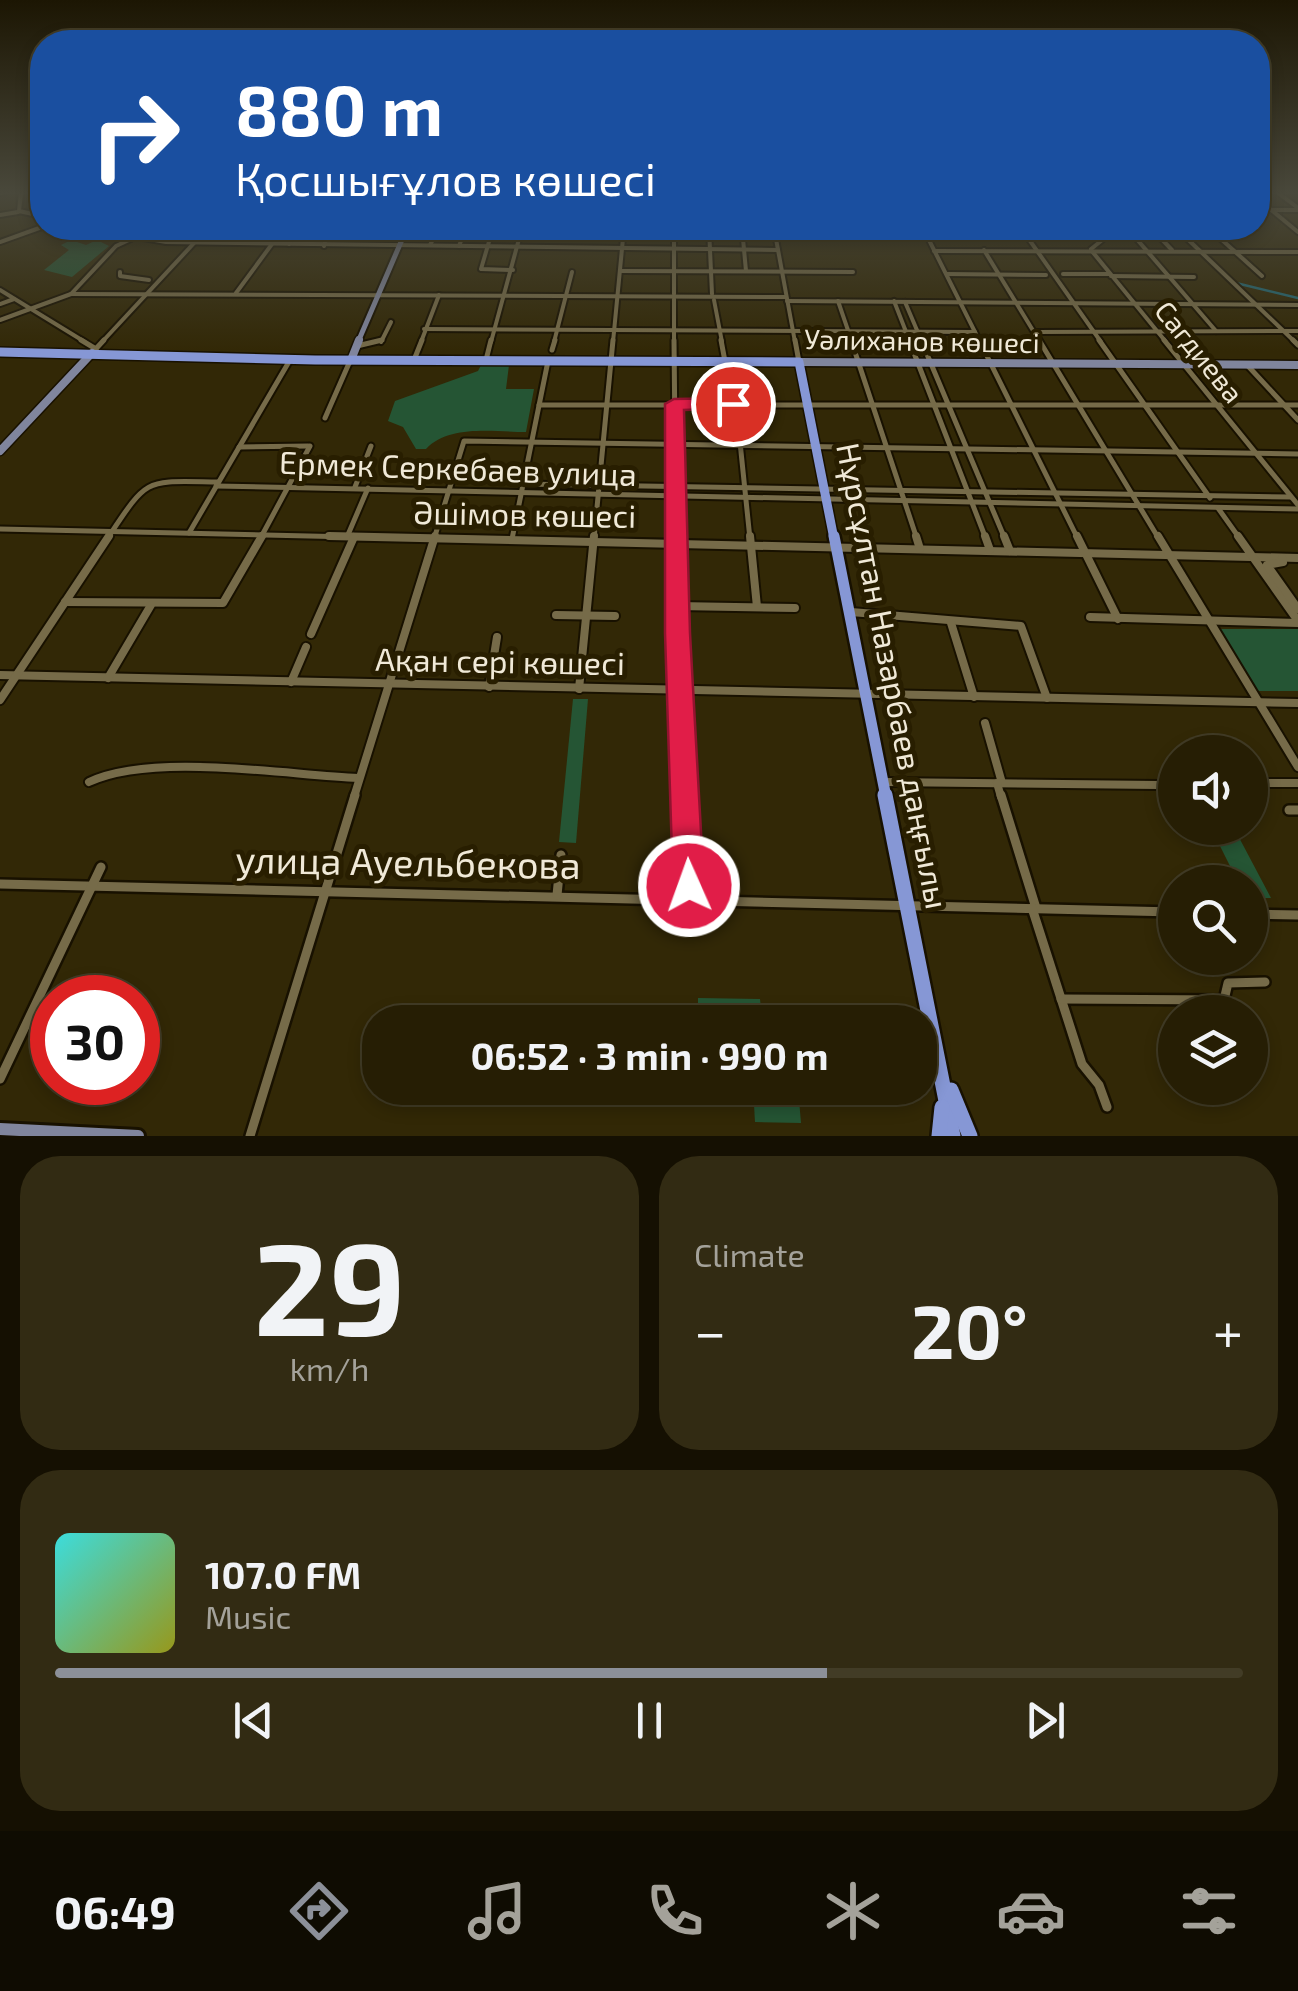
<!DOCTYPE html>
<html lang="en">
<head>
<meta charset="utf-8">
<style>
  body { margin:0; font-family:"Exo 2",sans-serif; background:#322b13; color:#f1f3f6; height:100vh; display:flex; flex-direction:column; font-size:38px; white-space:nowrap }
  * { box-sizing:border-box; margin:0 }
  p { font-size:32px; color:#a4a29a }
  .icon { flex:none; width:55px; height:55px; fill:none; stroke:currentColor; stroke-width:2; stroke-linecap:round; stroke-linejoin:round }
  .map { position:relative; height:1136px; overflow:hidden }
  .sheet { display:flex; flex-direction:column; gap:20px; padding:20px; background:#151002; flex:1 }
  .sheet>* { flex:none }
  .hud { position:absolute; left:30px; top:30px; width:1240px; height:210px; border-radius:40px; box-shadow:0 5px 15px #0003,0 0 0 2px #423c26; background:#1a4fa0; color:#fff; overflow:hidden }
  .buttons { position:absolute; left:1158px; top:735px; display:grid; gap:20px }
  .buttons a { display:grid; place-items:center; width:110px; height:110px; border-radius:50%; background:#261e04; box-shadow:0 5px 15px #0003,0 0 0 2px #423c26; font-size:50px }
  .speed { position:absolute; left:30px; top:975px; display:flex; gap:20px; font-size:50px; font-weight:700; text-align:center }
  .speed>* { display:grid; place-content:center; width:130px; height:130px; border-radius:50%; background:#261e04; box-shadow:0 5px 15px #0003,0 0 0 2px #423c26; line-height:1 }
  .speed .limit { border:15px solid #d22; background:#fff; color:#111 }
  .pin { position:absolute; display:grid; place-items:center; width:85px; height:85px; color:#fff; margin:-42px; border:5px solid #fff; border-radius:50%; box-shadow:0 2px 10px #0007 }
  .me { position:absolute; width:110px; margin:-55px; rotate:358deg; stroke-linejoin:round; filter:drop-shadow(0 0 8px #0008) }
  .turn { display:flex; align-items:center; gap:35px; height:210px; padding:0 40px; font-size:45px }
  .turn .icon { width:130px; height:130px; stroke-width:2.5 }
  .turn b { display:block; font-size:70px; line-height:85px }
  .big { font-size:75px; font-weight:700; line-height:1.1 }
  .sheet .card { flex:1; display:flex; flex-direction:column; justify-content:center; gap:15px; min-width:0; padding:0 35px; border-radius:40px; background:#322b13 }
  .sheet .dial { align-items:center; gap:0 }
  .dial b { font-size:130px; line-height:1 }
  .song { display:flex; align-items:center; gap:30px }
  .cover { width:120px; height:120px; border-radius:15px; background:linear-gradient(135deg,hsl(180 70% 55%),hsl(60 70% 35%)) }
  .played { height:10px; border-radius:5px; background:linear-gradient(90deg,#8c9099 65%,#423c26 65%) }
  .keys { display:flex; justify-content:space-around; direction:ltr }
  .heat { display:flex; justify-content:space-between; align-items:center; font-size:55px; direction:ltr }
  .sheet .tiles { flex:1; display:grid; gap:20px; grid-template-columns:1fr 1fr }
  .card:last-child { grid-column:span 2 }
  .trip { position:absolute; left:362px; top:1005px; width:575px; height:100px; border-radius:40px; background:#261e04; box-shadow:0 5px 15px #0003,0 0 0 2px #423c26; font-weight:700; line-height:100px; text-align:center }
  .tabs { display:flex; height:160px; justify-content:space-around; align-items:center; background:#0f0c02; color:#a4a29a }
  .tabs .icon { width:70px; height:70px }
  .tabs .on { color:#8c9099 }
  .tabs b { font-size:45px; color:#f1f3f6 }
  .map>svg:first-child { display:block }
</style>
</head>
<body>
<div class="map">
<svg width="1298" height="1136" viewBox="0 0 1298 1136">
  <rect width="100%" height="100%" fill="#322806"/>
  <!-- green -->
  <g fill="#255534">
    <polygon points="71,240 86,245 97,240 109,246 72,277 44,270 69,250 61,245"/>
    <path d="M481,365H509L506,389H534L526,432C495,432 449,424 426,449H416L403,427L388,421L395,401L478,371Z"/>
    <polygon points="1217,629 1298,629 1298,691 1254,691"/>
    <polygon points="573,699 588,699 576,843 559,842"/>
    <polygon points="1211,828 1234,828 1271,898 1250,898 1250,882 1238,882"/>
    <polygon points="698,998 760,999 761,1008 790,1009 792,1022 698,1022"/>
    <polygon points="561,1003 670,1006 670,1022 559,1022"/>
    <polygon points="753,1088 798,1088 801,1123 755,1122"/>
  </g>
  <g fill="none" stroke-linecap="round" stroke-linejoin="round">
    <!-- stream -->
    <polyline stroke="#226a77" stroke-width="2.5" points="1236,283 1298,298"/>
    <defs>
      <g id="minor-far3">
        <polyline points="21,192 19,211 42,216"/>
        <polyline points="1277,192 1298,208"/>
        <polyline points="0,193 6,192"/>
        <polyline points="1258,199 1298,232"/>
        <polyline points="1258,210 1298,210"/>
        <polyline points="0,215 18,212"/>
        <polyline points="87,228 166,242 778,250"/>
        <polyline points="493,228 481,269 513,270"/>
        <polyline points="674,228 674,294"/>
        <polyline points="709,228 712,294"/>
        <polyline points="742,228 746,271"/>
        <polyline points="774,228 795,342"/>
        <polyline points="923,228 980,342"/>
        <polyline points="1021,228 1101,342"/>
        <polyline points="1176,228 1295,342"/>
        <polyline points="329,229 339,229"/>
        <polyline points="1116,229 1239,230"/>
        <polyline points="1128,229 1216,331"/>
        <polyline points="1153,230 1172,250"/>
        <polyline points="1211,230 1262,276"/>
        <polyline points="520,234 674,236"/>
        <polyline points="0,242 42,227"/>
        <polyline points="289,244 301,228"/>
        <polyline points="430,245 439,228"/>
        <polyline points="324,246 329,228"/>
        <polyline points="459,246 466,228"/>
        <polyline points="1091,249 1116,229"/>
        <polyline points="984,250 1040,342"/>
        <polyline points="1091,250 1166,342"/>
        <polyline points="934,251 1298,252"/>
        <polyline points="620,271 853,272"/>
        <polyline points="120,272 120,276 149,280"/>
        <polyline points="947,274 1046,275"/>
        <polyline points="1063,274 1109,274"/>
        <polyline points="1111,276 1194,277"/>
        <polyline points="0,290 85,342"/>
        <polyline points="236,293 272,244"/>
        <polyline points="71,294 786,297"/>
        <polyline points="674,299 674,342"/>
        <polyline points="714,300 722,342"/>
        <polyline points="787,301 1298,305"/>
        <polyline points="838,301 852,342"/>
        <polyline points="894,301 910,342"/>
        <polyline points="905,302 922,342"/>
        <polyline points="0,304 14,299"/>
        <polyline points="0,320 71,294 116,246 131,239"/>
        <polyline points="424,329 975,332"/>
        <polyline points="1037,332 1298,331"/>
        <polyline points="102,342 208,228"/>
        <polyline points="381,342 391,322"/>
        <polyline points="421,342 439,295"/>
        <polyline points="491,342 522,228"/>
        <polyline points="554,342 572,272"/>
        <polyline points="613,342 624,228"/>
      </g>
      <g id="minor-far2">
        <polyline points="81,340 96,349"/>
        <polyline points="674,340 676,539"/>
        <polyline points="721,340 740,442 750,539"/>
        <polyline points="795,340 799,362"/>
        <polyline points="851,340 917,539"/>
        <polyline points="909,340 986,539"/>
        <polyline points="921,340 1005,539"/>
        <polyline points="979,340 1078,539"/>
        <polyline points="1039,340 1159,539"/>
        <polyline points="1099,340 1210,498"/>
        <polyline points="1164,340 1298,505"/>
        <polyline points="1293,340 1298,345"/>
        <polyline points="357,346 382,340"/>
        <polyline points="552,350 555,340"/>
        <polyline points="92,353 104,340"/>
        <polyline points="414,360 422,340"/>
        <polyline points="486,360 491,340"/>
        <polyline points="1248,366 1298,420"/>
        <polyline points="539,405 1298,405"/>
        <polyline points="325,418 350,361"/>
        <polyline points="239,447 308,446"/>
        <polyline points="298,469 362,471"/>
        <polyline points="523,484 1291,497"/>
        <polyline points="216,486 1298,509"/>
        <polyline points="355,487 371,446"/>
        <polyline points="1218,508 1240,539"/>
        <polyline points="0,529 441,539"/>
        <polyline points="189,533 290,360"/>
        <polyline points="347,537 368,488"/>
        <path d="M107,539C149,476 143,481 218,482"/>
        <polyline points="260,539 310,446"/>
        <polyline points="434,539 464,441 1298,454"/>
        <polyline points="512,539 548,361"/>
        <polyline points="594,539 613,340"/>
      </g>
      <g id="minor-far1">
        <polyline points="329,536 1298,558"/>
        <polyline points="675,536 685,797"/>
        <polyline points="750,536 757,607"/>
        <polyline points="916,536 920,549"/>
        <polyline points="985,536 990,550"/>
        <polyline points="1004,536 1010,551"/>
        <polyline points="1077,536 1118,619"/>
        <polyline points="1158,536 1298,767"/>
        <polyline points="1238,536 1298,621"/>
        <polyline points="1282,558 1283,562 1267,565 1298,609"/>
        <polyline points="65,602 223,603 262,536"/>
        <polyline points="677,606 795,608"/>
        <polyline points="851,612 1021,626 1047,698"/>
        <polyline points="556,615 615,616"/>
        <polyline points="1090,617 1298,623"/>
        <polyline points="951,623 974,697"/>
        <polyline points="311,634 354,537"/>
        <polyline points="0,675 1298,703"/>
        <polyline points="108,678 151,605"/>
        <polyline points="291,682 306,647"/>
        <polyline points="489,687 497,637"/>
        <polyline points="579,689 594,536"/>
        <polyline points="0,700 109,536"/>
        <polyline points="985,723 1002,783"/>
        <path d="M89,782C153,752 286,775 358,778"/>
        <polyline points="885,782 1158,785"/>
        <polyline points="997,783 1001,797"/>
        <polyline points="1250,783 1298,783"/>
        <polyline points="354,797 435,536"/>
      </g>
      <g id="minor">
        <polyline points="685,795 689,899"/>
        <polyline points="1001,795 1036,908"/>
        <polyline points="1289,810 1298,810"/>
        <polyline points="0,884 1175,912"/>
        <polyline points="557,895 561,855"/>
        <polyline points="1032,908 1082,1064 1099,1085 1107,1107"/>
        <polyline points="1250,914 1298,915"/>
        <polyline points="1061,999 1224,1000 1228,983 1265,982"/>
        <polyline points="0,1079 101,867"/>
        <polyline points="250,1136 355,795"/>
      </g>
      <polyline id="major-far2" points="358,342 407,228"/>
      <g id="major-far1">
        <polyline points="351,360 359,340"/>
        <polyline points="799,362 1298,365"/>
        <polyline points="0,451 92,353"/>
      </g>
      <polyline id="major" points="0,1129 138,1136"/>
      <polyline id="highway-far2" points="0,352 315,360 799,362 834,539"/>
      <polyline id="highway-far1" points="834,536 886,797"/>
      <g id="highway">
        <polyline points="885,795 953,1136"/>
        <polyline points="951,1090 970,1136"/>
        <polyline points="939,1136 942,1107"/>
      </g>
    </defs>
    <!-- minor-far3 casing -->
    <use href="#minor-far3" stroke="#181100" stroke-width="8"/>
    <!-- minor-far2 casing -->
    <use href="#minor-far2" stroke="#181100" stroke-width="9"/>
    <!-- minor-far1 casing -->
    <use href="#minor-far1" stroke="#181100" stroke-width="12"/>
    <!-- minor casing -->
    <use href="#minor" stroke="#181100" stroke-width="14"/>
    <!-- major-far2 casing -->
    <use href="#major-far2" stroke="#181100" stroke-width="9"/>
    <!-- major-far1 casing -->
    <use href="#major-far1" stroke="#181100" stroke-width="11"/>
    <!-- major casing -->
    <use href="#major" stroke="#181100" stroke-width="18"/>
    <!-- highway-far2 casing -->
    <use href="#highway-far2" stroke="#181100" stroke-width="12"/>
    <!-- highway-far1 casing -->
    <use href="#highway-far1" stroke="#181100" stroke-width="16"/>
    <!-- highway casing -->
    <use href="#highway" stroke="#181100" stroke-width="20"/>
    <!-- minor-far3 -->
    <use href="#minor-far3" stroke="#766b49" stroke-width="4"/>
    <!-- minor-far2 -->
    <use href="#minor-far2" stroke="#766b49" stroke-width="5"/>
    <!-- minor-far1 -->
    <use href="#minor-far1" stroke="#766b49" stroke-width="8"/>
    <!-- minor -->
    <use href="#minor" stroke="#766b49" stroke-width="9"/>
    <!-- major-far2 -->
    <use href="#major-far2" stroke="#80859d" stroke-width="5"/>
    <!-- major-far1 -->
    <use href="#major-far1" stroke="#80859d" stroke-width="8"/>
    <!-- major -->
    <use href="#major" stroke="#80859d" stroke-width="12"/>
    <!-- highway-far2 -->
    <use href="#highway-far2" stroke="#8697d5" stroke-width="9"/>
    <!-- highway-far1 -->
    <use href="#highway-far1" stroke="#8697d5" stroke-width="11"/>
    <!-- highway -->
    <use href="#highway" stroke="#8697d5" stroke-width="15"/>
  </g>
  <!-- sky -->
  <linearGradient id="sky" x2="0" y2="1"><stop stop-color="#1c1603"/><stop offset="0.55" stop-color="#49483b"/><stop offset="1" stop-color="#49483b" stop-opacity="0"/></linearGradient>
  <rect width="1298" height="351" fill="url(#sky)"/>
  <!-- route -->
  <polygon fill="#e11d48" stroke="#92132f" stroke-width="2.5" points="733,398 740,399 740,408 684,410 690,633 704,886 700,897 689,902 678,897 673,886 665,633 665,404 674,399"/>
  <g text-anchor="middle" stroke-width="10" stroke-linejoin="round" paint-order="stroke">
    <!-- far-street labels -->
    <g font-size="28" fill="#f0e9d7" stroke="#281e00">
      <text transform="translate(922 341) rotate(1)" y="10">Уәлиханов көшесі</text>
      <text transform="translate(1199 352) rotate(51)" y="10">Сагдиева</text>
    </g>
    <!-- street labels -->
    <g font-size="32" fill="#f0e9d7" stroke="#281e00">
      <text transform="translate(458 469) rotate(2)" y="11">Ермек Серкебаев улица</text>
      <text transform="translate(525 515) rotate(1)" y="11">Әшімов көшесі</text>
      <text transform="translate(500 662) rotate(1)" y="11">Ақан сері көшесі</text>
      <text transform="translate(892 676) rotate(79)" y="11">Нұрсұлтан Назарбаев даңғылы</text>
    </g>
    <!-- near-street labels -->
    <g font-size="38" fill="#f0e9d7" stroke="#281e00">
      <text transform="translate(408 863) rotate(1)" y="13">улица Ауельбекова</text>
    </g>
  </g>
</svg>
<div class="buttons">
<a><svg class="icon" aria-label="sound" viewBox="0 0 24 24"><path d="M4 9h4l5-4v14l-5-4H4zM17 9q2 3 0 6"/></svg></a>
<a><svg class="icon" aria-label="search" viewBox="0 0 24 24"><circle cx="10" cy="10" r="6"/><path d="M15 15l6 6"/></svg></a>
<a><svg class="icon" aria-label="layers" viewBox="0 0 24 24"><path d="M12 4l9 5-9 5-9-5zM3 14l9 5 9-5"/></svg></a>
</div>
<div class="speed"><div class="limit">30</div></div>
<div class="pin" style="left:733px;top:404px;background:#d93025"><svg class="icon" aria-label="arrive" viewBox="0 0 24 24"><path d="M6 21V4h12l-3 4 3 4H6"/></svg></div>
<svg class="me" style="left:689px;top:886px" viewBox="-20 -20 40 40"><circle r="17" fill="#e11d48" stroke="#fff" stroke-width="3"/><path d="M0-11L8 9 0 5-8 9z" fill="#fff"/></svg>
<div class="trip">06:52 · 3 min · 990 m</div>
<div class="hud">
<div class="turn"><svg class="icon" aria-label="right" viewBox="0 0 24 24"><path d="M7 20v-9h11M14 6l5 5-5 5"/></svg><div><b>880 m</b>Қосшығұлов көшесі</div></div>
</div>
</div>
<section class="sheet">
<div class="tiles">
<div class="card dial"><b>29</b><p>km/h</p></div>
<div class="card"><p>Climate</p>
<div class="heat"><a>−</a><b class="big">20°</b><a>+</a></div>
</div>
<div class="card">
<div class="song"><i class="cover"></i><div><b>107.0 FM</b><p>Music</p></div></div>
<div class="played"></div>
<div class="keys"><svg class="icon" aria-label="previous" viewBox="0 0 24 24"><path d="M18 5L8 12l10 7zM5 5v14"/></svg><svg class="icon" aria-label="pause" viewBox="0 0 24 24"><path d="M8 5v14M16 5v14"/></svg><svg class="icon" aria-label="next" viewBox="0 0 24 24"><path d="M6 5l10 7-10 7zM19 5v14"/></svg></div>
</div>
</div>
</section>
<nav class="tabs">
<b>06:49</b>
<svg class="icon on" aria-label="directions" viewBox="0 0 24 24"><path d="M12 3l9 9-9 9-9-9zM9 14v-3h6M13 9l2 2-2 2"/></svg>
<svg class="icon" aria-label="music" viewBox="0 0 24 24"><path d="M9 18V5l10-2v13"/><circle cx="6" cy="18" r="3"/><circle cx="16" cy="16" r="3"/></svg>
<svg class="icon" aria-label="phone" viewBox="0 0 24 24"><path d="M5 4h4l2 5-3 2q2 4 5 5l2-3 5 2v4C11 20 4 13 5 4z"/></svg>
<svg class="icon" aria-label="climate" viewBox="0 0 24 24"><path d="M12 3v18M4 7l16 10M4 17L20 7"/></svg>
<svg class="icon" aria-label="car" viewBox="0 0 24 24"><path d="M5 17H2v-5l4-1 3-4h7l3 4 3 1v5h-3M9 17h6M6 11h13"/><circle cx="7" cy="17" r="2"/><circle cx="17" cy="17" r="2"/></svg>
<svg class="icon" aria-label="filters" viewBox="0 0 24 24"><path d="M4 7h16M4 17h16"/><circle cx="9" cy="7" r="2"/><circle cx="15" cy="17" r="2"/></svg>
</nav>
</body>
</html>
